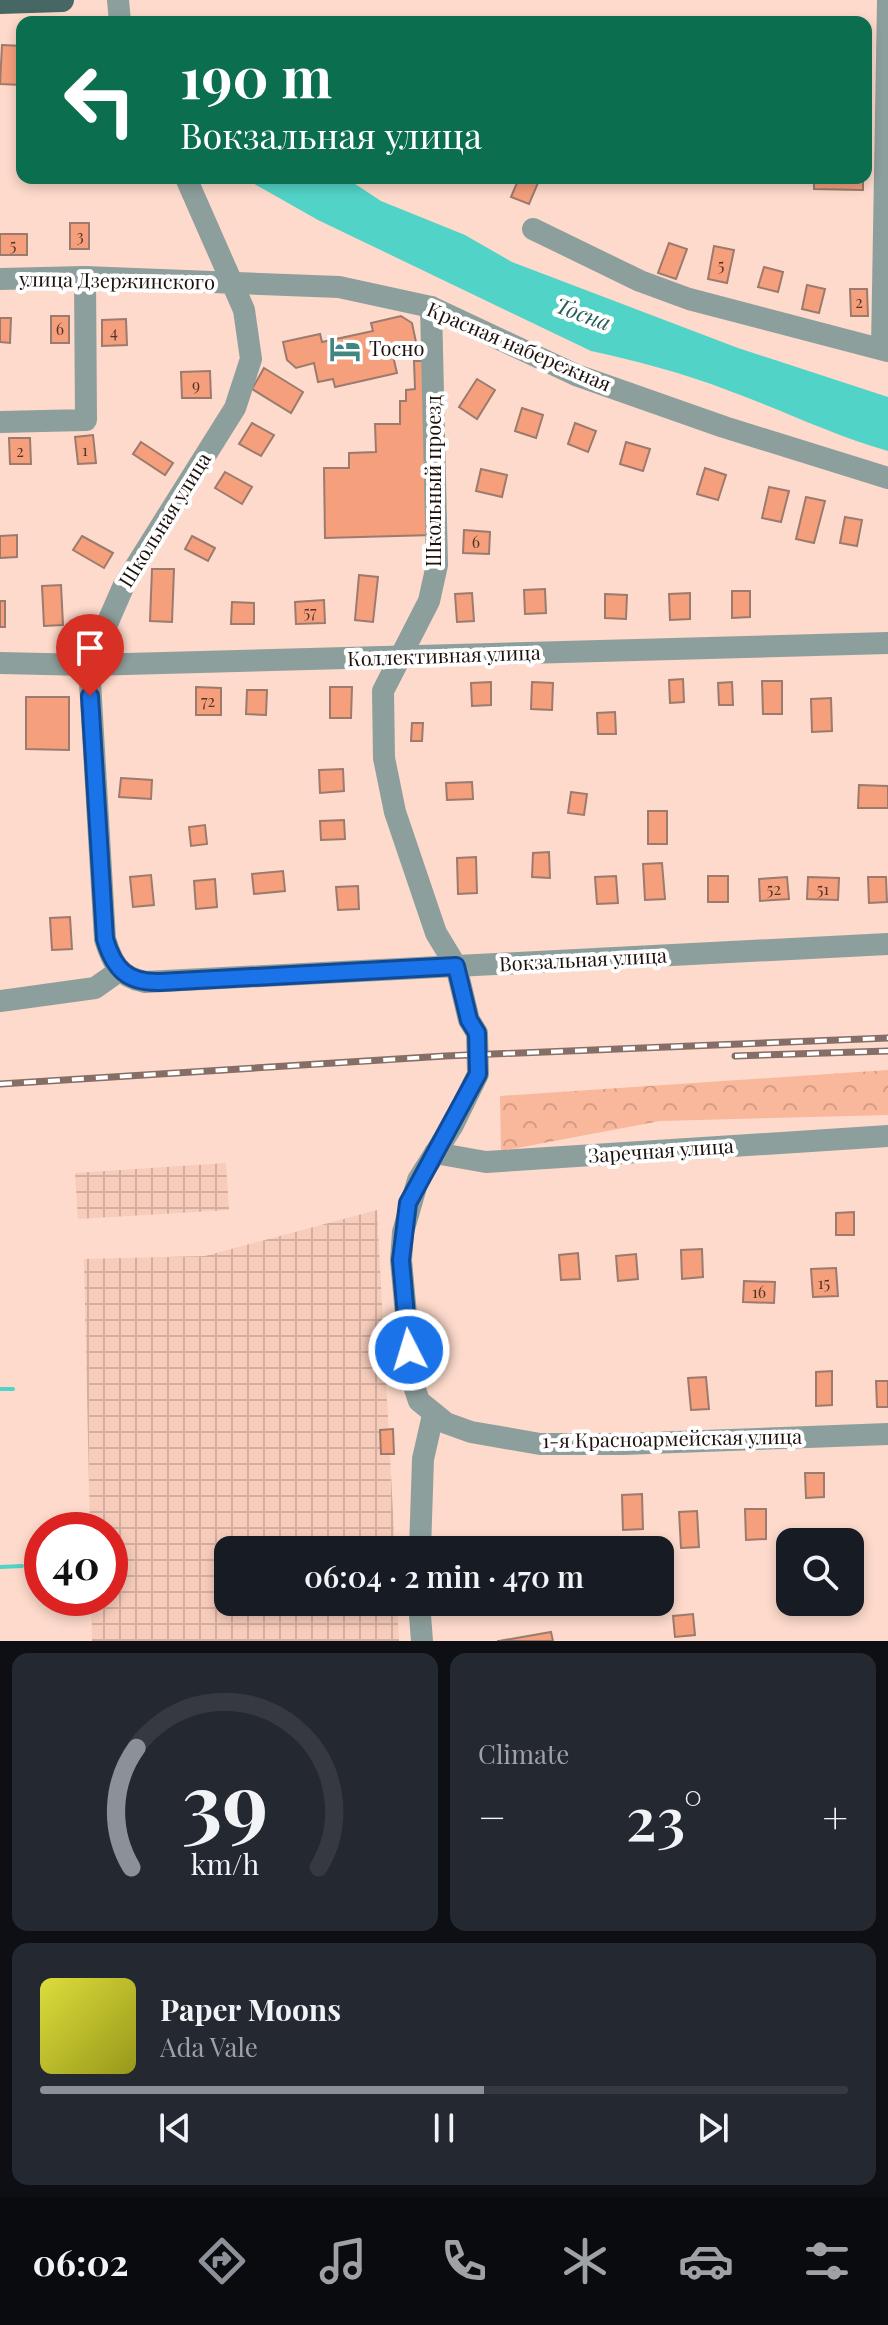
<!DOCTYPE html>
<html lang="en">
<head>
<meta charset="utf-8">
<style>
  body { margin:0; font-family:"Playfair Display",serif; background:#242831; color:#f1f3f6; height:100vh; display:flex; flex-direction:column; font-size:30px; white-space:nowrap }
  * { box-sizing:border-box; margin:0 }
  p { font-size:26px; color:#9ea1a6 }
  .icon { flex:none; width:44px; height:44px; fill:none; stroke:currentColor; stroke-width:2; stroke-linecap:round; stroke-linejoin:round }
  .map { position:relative; height:1641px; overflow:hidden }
  .details { display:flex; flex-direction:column; gap:12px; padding:12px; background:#0d0f14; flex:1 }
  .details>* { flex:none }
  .banner { position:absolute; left:16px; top:16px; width:856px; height:168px; border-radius:16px; box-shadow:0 4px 12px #0003; background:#0b6e4f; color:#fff; overflow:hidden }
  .tools { position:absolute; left:776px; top:1528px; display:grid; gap:16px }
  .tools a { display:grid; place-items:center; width:88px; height:88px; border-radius:16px; background:#171b24; box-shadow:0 4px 12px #0003; font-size:40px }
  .speed { position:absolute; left:24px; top:1512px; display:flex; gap:16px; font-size:40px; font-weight:700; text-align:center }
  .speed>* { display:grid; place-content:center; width:104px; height:104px; border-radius:50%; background:#171b24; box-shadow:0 4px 12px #0003; line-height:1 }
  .speed .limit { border:12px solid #d22; background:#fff; color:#111 }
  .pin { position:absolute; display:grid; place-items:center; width:68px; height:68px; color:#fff; margin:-82px -34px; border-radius:50% 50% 50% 0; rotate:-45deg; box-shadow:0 0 8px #0007 }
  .pin .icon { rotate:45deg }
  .me { position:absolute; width:88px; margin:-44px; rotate:355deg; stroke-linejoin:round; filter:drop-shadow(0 0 6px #0008) }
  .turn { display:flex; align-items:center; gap:28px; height:168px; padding:0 32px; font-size:36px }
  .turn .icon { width:104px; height:104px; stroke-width:2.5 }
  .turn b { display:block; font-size:56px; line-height:68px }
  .big { font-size:60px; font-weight:600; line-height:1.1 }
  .details .card { flex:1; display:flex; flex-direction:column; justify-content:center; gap:12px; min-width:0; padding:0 28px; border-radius:16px; background:#242831 }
  .details .dial { align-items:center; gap:0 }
  .dial svg { height:208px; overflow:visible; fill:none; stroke:#363941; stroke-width:7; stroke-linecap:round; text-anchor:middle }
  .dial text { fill:#f1f3f6; stroke:none }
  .song { display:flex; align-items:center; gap:24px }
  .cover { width:96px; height:96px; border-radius:12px; background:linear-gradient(135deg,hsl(60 70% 55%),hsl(60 70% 35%)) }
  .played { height:8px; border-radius:4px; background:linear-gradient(90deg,#8c9099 55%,#363941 55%) }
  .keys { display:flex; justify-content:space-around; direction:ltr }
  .heat { display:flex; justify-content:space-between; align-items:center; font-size:44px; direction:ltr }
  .details .tiles { flex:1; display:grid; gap:12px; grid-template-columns:1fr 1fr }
  .card:last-child { grid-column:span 2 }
  .trip { position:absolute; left:214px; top:1536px; width:460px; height:80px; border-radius:16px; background:#171b24; box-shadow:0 4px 12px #0003; font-weight:600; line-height:80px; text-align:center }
  .tab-bar { display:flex; height:128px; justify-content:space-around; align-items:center; background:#090b0e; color:#9ea1a6 }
  .tab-bar .icon { width:56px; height:56px }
  .tab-bar .on { color:#8c9099 }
  .tab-bar b { font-size:36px; color:#f1f3f6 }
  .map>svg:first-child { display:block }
</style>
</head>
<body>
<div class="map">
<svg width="888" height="1641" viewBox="0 0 888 1641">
  <defs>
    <pattern id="industrial-grid" width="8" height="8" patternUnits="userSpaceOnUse" patternTransform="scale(2)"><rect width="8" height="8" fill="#f7ccbb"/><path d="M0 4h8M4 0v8" fill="none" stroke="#d3aea0"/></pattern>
    <pattern id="forest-crowns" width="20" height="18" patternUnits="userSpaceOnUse" patternTransform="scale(2)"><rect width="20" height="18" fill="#f9b79c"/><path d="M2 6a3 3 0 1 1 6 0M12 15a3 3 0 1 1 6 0" fill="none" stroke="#d59c85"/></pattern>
  </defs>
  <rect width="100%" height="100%" fill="#fddacb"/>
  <!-- industrial -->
  <g fill="url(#industrial-grid)">
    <polygon points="226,1163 229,1210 78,1219 75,1173"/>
    <polygon points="377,1210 395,1550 228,1550 228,1602 397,1602 399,1641 92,1641 91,1598 110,1598 110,1530 90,1530 84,1259 205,1256"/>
  </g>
  <!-- forest -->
  <polygon fill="url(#forest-crowns)" points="888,1070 888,1115 660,1121 501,1151 500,1096"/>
  <!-- water -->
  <path fill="#52d3c7" d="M244,178H346L381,201L465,235L512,262L738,348L888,397V451C832,435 782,410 727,390C683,373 637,361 591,351L318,220Z"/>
  <!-- pier -->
  <polygon fill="#fddacb" points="200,0 248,0 249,19 203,21"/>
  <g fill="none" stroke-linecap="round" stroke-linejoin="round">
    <!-- stream -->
    <g stroke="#52d3c7" stroke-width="4">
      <polyline points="0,1389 13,1389"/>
      <polyline points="0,1567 22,1566"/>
    </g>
  </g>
  <!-- building -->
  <g fill="#f59f7c" stroke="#9b7b6e" stroke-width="2">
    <polygon points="2,45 22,46 22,85 0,84"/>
    <polygon points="519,178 538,183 529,204 511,197"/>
    <polygon points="814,178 863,178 863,190 814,189"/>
    <rect x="70" y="223" width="19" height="26"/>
    <rect x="0" y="234" width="27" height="21"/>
    <polygon points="669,243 687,249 676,279 658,273"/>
    <polygon points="714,246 734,250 727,283 708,279"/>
    <polygon points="764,267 783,272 778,292 758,287"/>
    <polygon points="807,285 825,289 819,313 802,309"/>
    <polygon points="850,289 867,289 868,316 851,316"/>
    <rect x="51" y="316" width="18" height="27"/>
    <polygon points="401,316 412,323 417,347 392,352 397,373 335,387 333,379 318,382 314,363 296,368 287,360 283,342 320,334 322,342 373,331 371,323"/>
    <polygon points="0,318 11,318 10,343 0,342"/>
    <polygon points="126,319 127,345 102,346 102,320"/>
    <polygon points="414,361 429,361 433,535 325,538 324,468 349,468 349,453 376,452 375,424 400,424 400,401 406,401 406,390 415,389"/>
    <polygon points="264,368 303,392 291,413 252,389"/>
    <polygon points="210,371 211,398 182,398 181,372"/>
    <polygon points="477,379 495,390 477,419 459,407"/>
    <polygon points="522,408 543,415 536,438 515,431"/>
    <polygon points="252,423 274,435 261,456 239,444"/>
    <polygon points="575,423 596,431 588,452 568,444"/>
    <polygon points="93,435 96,463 78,464 75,437"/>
    <polygon points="9,438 30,438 31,464 10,464"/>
    <polygon points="141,442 173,463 165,475 133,454"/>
    <polygon points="626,442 650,449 643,471 620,464"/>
    <polygon points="705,468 726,475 718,500 697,494"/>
    <polygon points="481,469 507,475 502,497 476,491"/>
    <polygon points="225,472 252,487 242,504 215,488"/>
    <polygon points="769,487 789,491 781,522 762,518"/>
    <polygon points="806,497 825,501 814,543 796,539"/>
    <polygon points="845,517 862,520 857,546 840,543"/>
    <polygon points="464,530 490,532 489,554 463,553"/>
    <polygon points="17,535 17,557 0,558 0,536"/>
    <polygon points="82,536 113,553 104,568 73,550"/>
    <polygon points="192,536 215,548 208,561 185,549"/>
    <polygon points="152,569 174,569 172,622 150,621"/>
    <polygon points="359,575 378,577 373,622 355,620"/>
    <polygon points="61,585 63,625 44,626 42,586"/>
    <polygon points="545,589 546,613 525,614 524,590"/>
    <polygon points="732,591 750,591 750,617 732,618"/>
    <polygon points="472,593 474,621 457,622 455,594"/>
    <polygon points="690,593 690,619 670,620 669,594"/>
    <polygon points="605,594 627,595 626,619 605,618"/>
    <polygon points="324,600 325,623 296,624 295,602"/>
    <rect x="0" y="601" width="5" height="26"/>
    <polygon points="232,602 254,603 254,624 231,624"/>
    <polygon points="683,679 684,702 670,703 669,680"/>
    <polygon points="762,681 782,681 782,714 763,714"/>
    <polygon points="491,682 491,705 472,706 471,683"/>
    <polygon points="532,682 553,683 552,710 531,709"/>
    <polygon points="732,682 733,705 719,705 718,683"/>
    <polygon points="196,687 221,688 221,715 196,715"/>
    <polygon points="330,687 352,687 351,718 330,718"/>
    <polygon points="247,690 267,690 266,715 246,714"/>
    <polygon points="26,697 69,697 69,750 26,749"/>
    <polygon points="831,698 832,731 812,732 811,699"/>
    <polygon points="615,712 616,734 598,734 597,713"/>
    <polygon points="412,723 423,723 422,741 411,741"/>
    <polygon points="343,769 344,791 320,793 319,770"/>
    <polygon points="121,778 152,780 151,799 119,797"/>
    <polygon points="472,782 473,799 447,800 446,783"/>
    <polygon points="859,785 888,786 888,808 858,808"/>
    <polygon points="571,792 587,794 584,815 568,813"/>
    <rect x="648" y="811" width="19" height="33"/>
    <polygon points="344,820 345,839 321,840 320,821"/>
    <polygon points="205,825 207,844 191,846 189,827"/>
    <polygon points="549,852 550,878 532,877 533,853"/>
    <polygon points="476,857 477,893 458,894 457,858"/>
    <polygon points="662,863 665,899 645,900 643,864"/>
    <polygon points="283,871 285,891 254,894 252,874"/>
    <polygon points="151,875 154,905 133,907 130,877"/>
    <polygon points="616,876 618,903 597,904 595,877"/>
    <rect x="708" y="876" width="20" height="26"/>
    <polygon points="787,877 789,899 760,901 759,879"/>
    <polygon points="808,877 839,878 838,900 807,899"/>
    <polygon points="868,877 886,877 887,902 869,903"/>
    <polygon points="215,879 217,907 196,909 194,881"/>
    <polygon points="358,886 359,909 338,910 336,887"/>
    <polygon points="70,917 72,949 52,950 50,918"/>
    <polygon points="854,1212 854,1235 836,1235 836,1213"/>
    <polygon points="702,1249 703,1277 682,1279 681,1250"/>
    <polygon points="578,1253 580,1279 561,1280 559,1255"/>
    <polygon points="636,1254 638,1279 618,1281 616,1256"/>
    <polygon points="836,1268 838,1296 813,1297 811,1269"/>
    <polygon points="744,1281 775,1282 774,1303 743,1302"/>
    <polygon points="832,1371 832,1405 816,1406 816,1372"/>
    <polygon points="706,1377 709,1409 691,1410 688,1378"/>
    <polygon points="876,1381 888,1381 888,1407 877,1407"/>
    <polygon points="393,1429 394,1454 381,1454 380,1430"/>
    <polygon points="805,1473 824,1473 824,1497 806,1498"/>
    <polygon points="642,1494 643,1529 623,1530 622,1495"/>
    <polygon points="745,1509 766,1509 766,1539 746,1540"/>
    <polygon points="697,1511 699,1547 681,1548 679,1512"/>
    <polygon points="693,1614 695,1635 675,1637 673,1616"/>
    <polygon points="551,1632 553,1641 497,1641 499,1641"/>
  </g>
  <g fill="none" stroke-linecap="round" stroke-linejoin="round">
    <!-- minor -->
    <g stroke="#8d9f9c" stroke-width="22">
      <polyline points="118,0 120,22"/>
      <path d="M186,178L244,310L251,359L235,408L124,585L89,665L105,939C112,962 119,977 145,982L888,944"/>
      <polyline points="533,229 640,281 689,299 888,351"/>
      <polyline points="0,279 85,277 339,287 431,307 576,375 724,427 888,478"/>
      <polyline points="431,307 437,565 429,601 383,691 384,758 395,812 436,933 456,966 469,1020 477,1033 478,1074 453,1125 418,1180 403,1232 401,1260 412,1380 419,1401 446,1423 471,1432 540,1444 623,1444 888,1434"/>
      <polyline points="882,348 888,0"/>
      <polyline points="0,422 86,420 85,277"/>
      <polyline points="0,663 89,665 888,643"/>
      <polyline points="0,1001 95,988 119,971"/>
      <polyline points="435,1153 486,1162 888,1136"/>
      <polyline points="420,1550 423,1459 433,1415"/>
      <polyline points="419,1602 422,1641"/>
    </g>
    <!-- major -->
    <polyline stroke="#466763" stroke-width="24" points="0,2 62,0"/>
    <defs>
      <g id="rail">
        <polyline points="735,1056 888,1051"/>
        <polyline points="0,1084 445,1056 888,1038"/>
      </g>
    </defs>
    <!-- rail casing -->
    <use href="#rail" stroke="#856e65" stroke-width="7"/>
    <!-- rail -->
    <use href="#rail" stroke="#fff" stroke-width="4" stroke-dasharray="12" stroke-linecap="butt"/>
  </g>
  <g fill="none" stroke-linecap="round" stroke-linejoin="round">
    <defs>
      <path id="route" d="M90,696L105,939C114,969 127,983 160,982L456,966L469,1020L477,1033L478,1074L408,1203L401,1260L409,1350"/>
    </defs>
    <!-- route casing -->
    <use href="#route" stroke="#114b97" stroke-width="20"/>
    <!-- route -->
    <use href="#route" stroke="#1a73e8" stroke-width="14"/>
  </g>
  <!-- icons -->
  <defs>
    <symbol id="hotel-bare" viewBox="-9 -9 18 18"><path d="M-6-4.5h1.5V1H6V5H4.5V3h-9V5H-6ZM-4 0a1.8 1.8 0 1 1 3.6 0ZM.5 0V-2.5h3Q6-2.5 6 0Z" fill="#408780" stroke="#fff" stroke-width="2.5" paint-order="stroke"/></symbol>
  </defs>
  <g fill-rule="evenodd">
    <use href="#hotel-bare" x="323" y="327" width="44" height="44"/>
  </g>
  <g text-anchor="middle" stroke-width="8" stroke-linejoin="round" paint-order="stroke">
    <!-- number labels -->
    <g font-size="16" fill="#543529">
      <text x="80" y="242">3</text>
      <text x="13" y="251">5</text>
      <text x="721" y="271">5</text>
      <text x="859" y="308">2</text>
      <text x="60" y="335">6</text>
      <text x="114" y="338">4</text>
      <text x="196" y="391">9</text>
      <text x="85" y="456">1</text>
      <text x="20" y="457">2</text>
      <text x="476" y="548">6</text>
      <text x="310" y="618">57</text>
      <text x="208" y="707">72</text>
      <text x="774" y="895">52</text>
      <text x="823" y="895">51</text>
      <text x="824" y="1289">15</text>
      <text x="759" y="1298">16</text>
    </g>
    <!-- street labels -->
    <g font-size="20" fill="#1e120d" stroke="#fff">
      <text transform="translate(117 281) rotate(1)" y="7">улица Дзержинского</text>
      <text transform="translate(519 347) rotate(23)" y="7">Красная набережная</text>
      <text transform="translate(434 481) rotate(-90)" y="7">Школьный проезд</text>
      <text transform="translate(165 520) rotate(-58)" y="7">Школьная улица</text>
      <text transform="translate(444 656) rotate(-2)" y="7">Коллективная улица</text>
      <text transform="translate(583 960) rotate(-3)" y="7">Вокзальная улица</text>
      <text transform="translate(661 1151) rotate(-4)" y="7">Заречная улица</text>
      <text transform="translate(672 1439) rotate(-1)" y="7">1-я Красноармейская улица</text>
    </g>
    <!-- poi labels -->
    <g font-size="20" fill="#1e120d" stroke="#fff" text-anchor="start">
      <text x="369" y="356">Тосно</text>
    </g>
    <!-- water labels -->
    <g font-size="22" font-style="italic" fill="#285e59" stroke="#fff">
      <text transform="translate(583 314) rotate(20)" y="8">Тосна</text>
    </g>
  </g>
</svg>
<div class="tools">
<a><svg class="icon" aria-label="search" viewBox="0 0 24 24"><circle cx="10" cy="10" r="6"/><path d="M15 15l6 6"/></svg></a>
</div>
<div class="speed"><div class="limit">40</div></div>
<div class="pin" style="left:90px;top:696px;background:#d93025"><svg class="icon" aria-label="arrive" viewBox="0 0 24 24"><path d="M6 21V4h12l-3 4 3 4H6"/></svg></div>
<svg class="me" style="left:409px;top:1350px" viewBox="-20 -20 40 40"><circle r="17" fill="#1a73e8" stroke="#fff" stroke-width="3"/><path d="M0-11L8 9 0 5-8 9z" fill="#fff"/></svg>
<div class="trip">06:04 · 2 min · 470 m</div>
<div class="banner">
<div class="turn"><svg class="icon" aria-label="left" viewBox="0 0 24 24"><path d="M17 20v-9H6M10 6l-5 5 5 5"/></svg><div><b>190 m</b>Вокзальная улица</div></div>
</div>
</div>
<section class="details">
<div class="tiles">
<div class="card dial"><svg viewBox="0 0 100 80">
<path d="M14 69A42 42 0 1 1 86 69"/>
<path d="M14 69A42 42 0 0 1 16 23" stroke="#8c9099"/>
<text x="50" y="56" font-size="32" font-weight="700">39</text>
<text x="50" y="72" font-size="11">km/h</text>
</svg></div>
<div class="card"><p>Climate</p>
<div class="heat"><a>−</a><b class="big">23°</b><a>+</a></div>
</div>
<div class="card">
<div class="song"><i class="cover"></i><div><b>Paper Moons</b><p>Ada Vale</p></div></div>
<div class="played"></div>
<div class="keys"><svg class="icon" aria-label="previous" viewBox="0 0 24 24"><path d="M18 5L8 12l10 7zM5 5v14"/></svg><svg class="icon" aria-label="pause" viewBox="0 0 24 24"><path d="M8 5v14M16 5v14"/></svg><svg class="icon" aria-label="next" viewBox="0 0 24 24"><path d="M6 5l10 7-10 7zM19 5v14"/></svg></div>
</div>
</div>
</section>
<nav class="tab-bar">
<b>06:02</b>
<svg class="icon on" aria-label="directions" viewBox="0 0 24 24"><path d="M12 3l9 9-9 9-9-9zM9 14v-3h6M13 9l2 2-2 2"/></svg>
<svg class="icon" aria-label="music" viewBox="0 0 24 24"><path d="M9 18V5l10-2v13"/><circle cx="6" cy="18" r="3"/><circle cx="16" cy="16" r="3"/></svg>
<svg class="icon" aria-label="phone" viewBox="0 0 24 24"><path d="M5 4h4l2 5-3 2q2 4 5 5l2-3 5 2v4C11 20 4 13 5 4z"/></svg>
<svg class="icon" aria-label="climate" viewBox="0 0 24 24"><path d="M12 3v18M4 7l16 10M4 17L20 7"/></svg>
<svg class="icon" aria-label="car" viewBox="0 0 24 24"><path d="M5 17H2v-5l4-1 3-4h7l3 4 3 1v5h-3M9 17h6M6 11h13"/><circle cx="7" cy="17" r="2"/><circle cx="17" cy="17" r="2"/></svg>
<svg class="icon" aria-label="filters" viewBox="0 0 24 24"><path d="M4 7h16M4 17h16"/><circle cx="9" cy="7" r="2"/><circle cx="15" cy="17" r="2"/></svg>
</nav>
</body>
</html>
